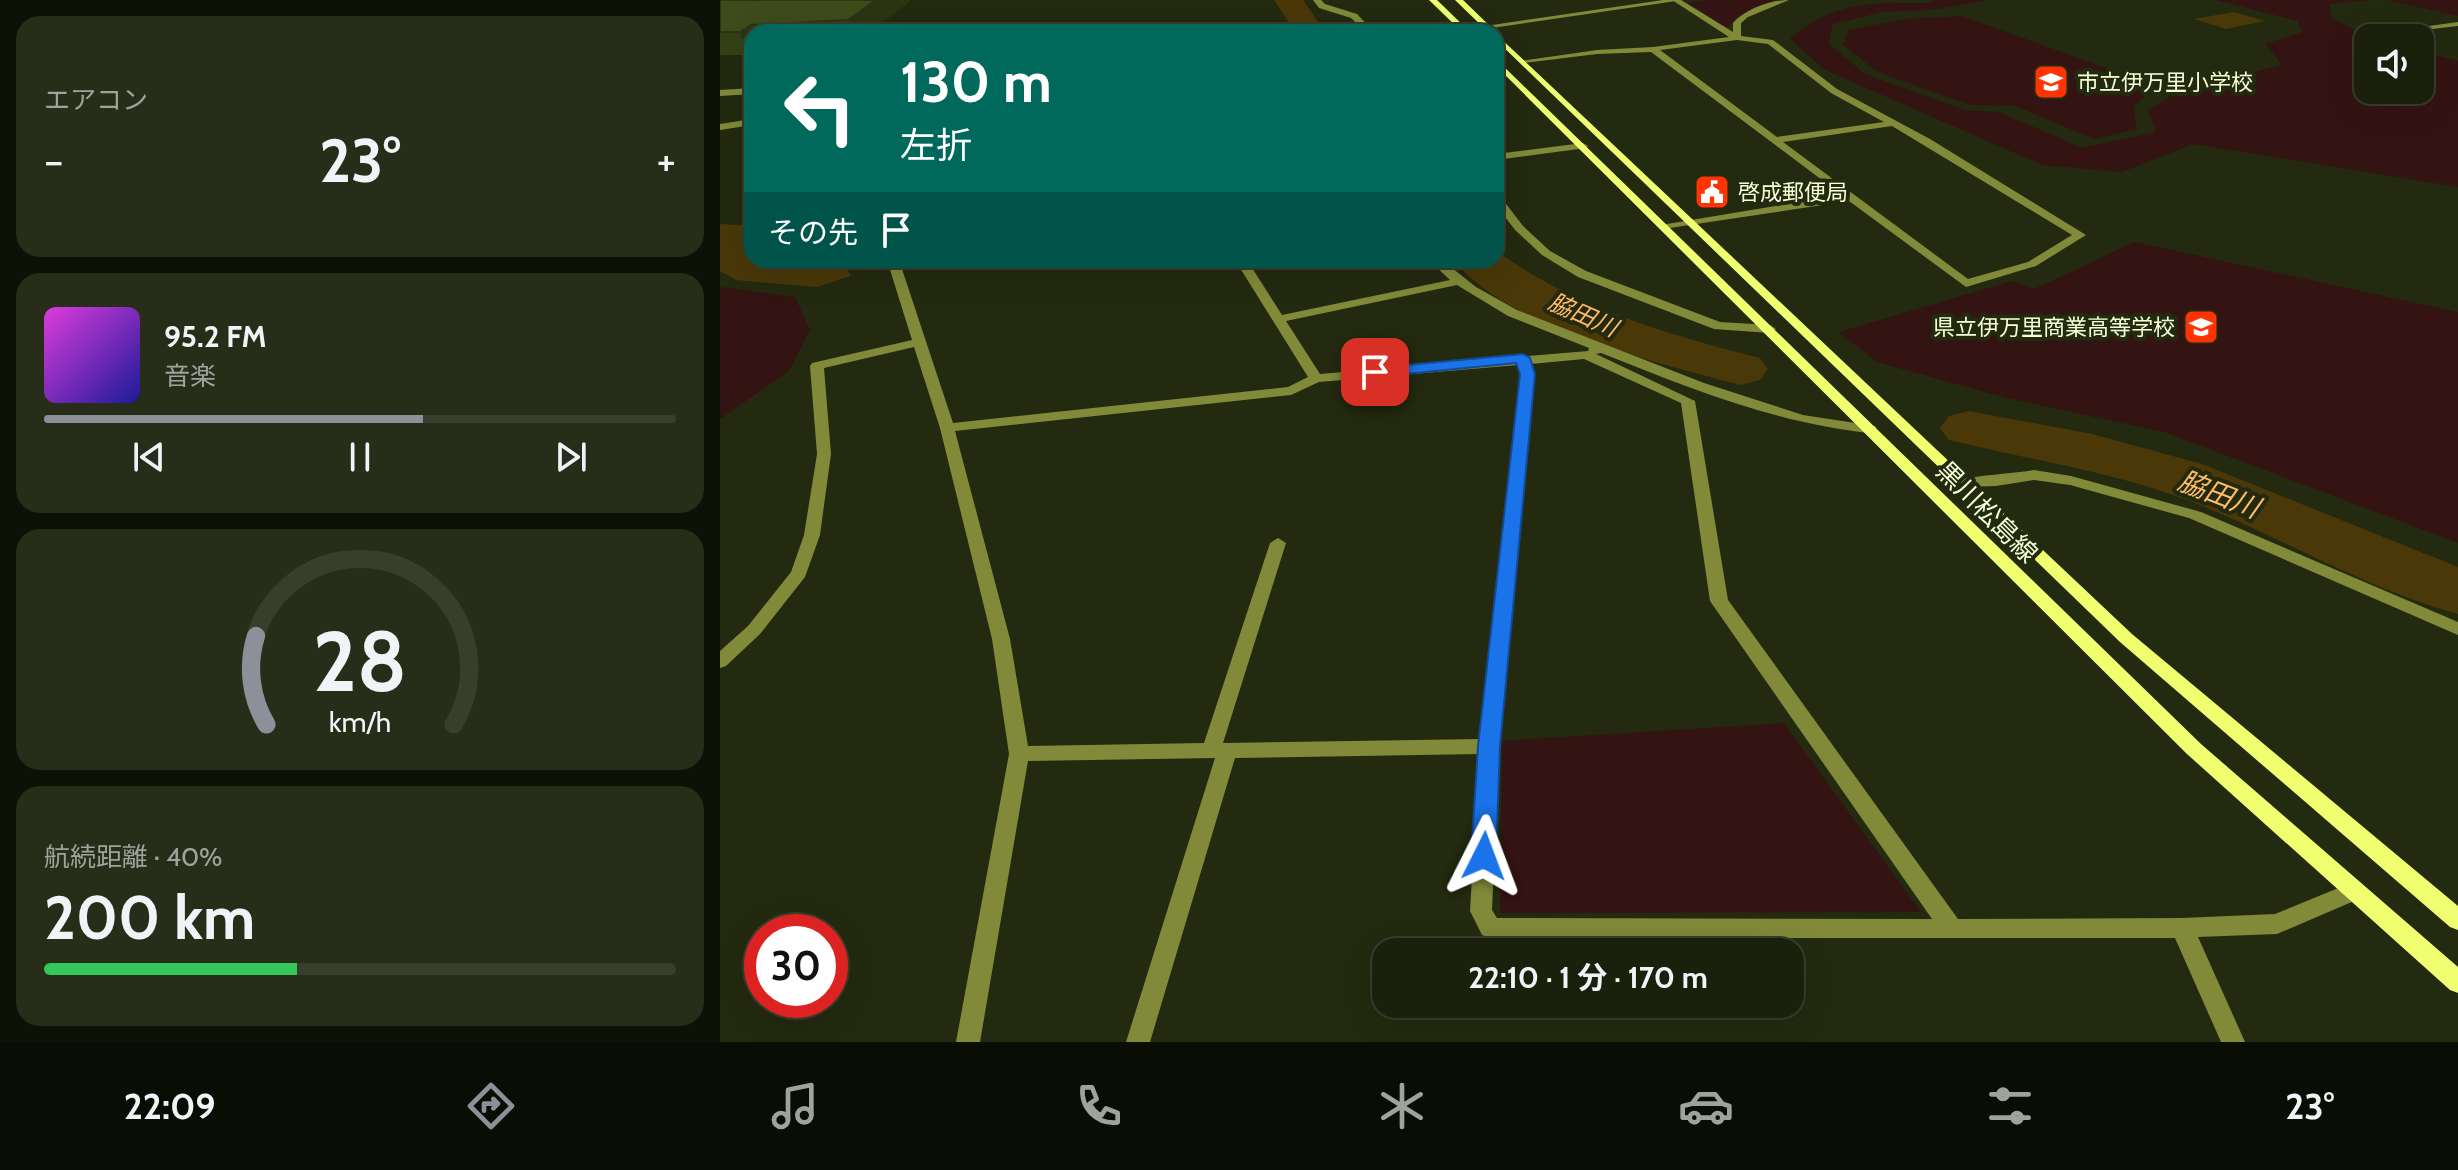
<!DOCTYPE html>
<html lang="ja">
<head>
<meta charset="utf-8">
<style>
  body { margin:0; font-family:Cabin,"Noto Sans JP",sans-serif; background:#272d19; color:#f1f3f6; height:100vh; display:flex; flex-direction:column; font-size:30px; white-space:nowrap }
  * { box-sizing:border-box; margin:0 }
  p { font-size:26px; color:#9fa39d }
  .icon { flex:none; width:44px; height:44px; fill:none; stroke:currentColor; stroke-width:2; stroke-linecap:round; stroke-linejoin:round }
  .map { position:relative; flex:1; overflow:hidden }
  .drawer { display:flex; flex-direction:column; gap:16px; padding:16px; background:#0e1206; width:720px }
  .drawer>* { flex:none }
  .hud { position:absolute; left:24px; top:24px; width:760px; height:244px; border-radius:24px; box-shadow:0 8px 32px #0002,0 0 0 2px #383e2c; background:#00695c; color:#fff; overflow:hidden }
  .tools { position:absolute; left:1634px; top:24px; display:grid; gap:16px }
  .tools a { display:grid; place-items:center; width:80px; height:80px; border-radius:16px; background:#1a200b; box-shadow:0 8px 32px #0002,0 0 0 2px #383e2c; font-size:40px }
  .speed { position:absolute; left:24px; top:914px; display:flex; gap:16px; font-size:40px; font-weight:700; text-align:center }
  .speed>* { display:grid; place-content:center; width:104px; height:104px; border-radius:50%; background:#1a200b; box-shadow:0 8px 32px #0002,0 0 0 2px #383e2c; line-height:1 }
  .speed .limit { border:12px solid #d22; background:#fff; color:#111 }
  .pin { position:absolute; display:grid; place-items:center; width:68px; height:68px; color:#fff; margin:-34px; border-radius:16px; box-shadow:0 4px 12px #0006 }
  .me { position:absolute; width:88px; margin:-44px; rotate:3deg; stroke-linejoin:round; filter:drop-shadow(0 0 6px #0008) }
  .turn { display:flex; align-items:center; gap:28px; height:168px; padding:0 24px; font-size:36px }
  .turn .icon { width:104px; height:104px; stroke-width:2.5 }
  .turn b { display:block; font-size:56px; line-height:68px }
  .then { display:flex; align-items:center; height:76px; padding:0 24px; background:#0003; gap:16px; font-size:30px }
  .big { font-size:60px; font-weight:700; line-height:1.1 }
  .drawer .card { flex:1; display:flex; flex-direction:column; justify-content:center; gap:12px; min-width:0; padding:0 28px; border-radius:24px; background:#272d19 }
  .drawer .dial { align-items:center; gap:0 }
  .dial svg { height:208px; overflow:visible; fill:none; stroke:#383e2c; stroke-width:7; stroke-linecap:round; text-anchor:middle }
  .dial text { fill:#f1f3f6; stroke:none }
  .song { display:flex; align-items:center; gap:24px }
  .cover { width:96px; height:96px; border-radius:12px; background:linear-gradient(135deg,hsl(300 70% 55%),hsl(240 70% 35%)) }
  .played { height:8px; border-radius:4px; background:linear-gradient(90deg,#8c9099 60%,#383e2c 60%) }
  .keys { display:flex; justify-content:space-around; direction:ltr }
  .heat { display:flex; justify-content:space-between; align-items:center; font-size:44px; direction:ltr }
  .charge { height:12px; border-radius:6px; background:linear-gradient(90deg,#34c759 40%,#383e2c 0) }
  .trip { position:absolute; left:652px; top:938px; width:432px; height:80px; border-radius:24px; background:#1a200b; box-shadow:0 8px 32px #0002,0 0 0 2px #383e2c; font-weight:700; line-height:80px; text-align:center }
  .tab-bar { display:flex; height:128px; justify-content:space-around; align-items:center; background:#0a0d04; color:#9fa39d }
  .tab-bar .icon { width:56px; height:56px }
  .tab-bar .selected { color:#8c9099 }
  .tab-bar b { font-size:36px; color:#f1f3f6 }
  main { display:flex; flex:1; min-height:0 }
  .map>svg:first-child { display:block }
</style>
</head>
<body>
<main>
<section class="drawer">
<div class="card"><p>エアコン</p>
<div class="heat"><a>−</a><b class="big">23°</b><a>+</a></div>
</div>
<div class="card">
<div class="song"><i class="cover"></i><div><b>95.2 FM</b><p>音楽</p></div></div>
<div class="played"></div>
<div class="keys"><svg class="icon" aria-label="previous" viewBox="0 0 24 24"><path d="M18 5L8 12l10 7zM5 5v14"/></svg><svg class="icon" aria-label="pause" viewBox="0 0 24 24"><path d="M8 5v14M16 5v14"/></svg><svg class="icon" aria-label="next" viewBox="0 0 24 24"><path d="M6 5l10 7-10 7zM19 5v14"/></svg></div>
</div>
<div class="card dial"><svg viewBox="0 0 100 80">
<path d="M14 69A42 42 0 1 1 86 69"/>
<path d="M14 69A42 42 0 0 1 10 35" stroke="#8c9099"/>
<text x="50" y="56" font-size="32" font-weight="700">28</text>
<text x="50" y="72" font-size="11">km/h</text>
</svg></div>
<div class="card"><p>航続距離 · 40%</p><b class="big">200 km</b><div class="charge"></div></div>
</section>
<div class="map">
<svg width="1738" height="1042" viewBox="0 0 1738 1042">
  <rect width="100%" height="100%" fill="#232a0f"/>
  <!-- green -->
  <g fill="#341412">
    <polygon points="986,0 1057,0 1019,15 1007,28 968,3"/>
    <path d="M1213,0H1268L1212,10L1162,12L1113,24L1109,44L1145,74L1245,110L1279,112L1362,148L1436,132L1428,110L1459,91L1562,65L1545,44L1582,32L1578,21L1496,0H1652L1609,4L1612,18L1652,38H1648V90H1700V51L1738,61V187L1473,144L1402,172L1322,165L1105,70L1070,39C1114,0 1152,3 1209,3Z"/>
    <polygon points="1667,0 1738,0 1738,16"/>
    <polygon points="1242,16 1438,87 1413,106 1417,129 1374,139 1295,106 1250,105 1158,72 1123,45 1128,30 1185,19"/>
    <polygon points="1415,242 1738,312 1738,543 1444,432 1287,398 1157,362 1119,332 1292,281 1314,289"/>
    <polygon points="0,287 75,297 90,330 69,371 0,419"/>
    <polygon points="1064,723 1201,912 780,913 782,741"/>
  </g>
  <!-- water -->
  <g fill="#4a3809">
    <polygon points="1514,12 1545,21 1506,29 1474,19"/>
    <polygon points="0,224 32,226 32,260 123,260 131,276 97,287 16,280 0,271"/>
  </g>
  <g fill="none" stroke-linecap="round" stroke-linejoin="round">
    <!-- river -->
    <g fill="#4a3809" fill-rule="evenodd">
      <polygon points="554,0 583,0 605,32 575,32"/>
      <path d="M776,251C856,308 946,334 1040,358L1048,369L1040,380L1021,385C946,366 780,325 735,260H776Z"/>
      <path d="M1249,411L1372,434L1482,464L1738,567V614C1645,589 1560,536 1470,501C1391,471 1310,460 1229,440L1220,428L1229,416Z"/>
    </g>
    <!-- minor -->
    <g fill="#808a39" fill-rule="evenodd">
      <polygon points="593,0 601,0 605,4 637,14 654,32 646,32 631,18 599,8"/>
      <path d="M952,0H961L1013,32V23C1026,9 1050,0 1069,0L1028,17L1021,23V36L1053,40L1117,89L1210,139L1366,235L1316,266L1246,287L1129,201L943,229L941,227L947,224L1122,195L931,52L877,54L804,63L800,61L877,50L933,47L1009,37ZM1017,40L1048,44L1111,93L1164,122L1057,137L940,50ZM1172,126L1352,235L1308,262L1248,279L1063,142Z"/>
      <polygon points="1738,22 1738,26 1661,35 1657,33"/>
      <polygon points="32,119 32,125 0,130 0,124"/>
      <polygon points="863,143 868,146 866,148 776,160 776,154"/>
      <polygon points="776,195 780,196 803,226 830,251 866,271 1000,322 1050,325 1056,329 1050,333 994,329 858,277 822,255 795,230 776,205"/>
      <path d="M167,260H179L233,423L568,387L588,377L515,260H527L562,315L730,280L709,260H722L756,287L797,310L984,383L1083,415L1155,426L1157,429L1155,432L1150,433C1055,423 969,388 881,353L876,354L975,401L1008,600L1238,919L1462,918L1555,914L1633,882L1641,884L1644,891L1641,898L1557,934L1478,937L1525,1042H1501L1455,938H770L762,935L750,911L759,754L515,758L430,1042H406L495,758L308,761L260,1042H236L289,754L272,639L220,428L194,347L104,368L111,454L100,535L85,577L40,634L6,666L0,668V651L28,626L71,572L84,535L97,454L90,366L92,363L192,340ZM737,285L788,316L869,348L868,351L808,356L803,354L797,357L600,374L566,321ZM864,359L961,403L990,601L1212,919L777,918L772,910L779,746L814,374L811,364ZM798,365L800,374L760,739L503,743L566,543L558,538L550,543L484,743L308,746L290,639L235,431L571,395L599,382Z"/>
      <path d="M1314,470L1351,476L1481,512L1738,622V635L1469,518L1350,485L1314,480L1276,486L1244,487L1236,482C1244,476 1299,473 1314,470Z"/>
    </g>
    <!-- tertiary -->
    <g fill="#808a39" fill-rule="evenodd">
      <polygon points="943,0 963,0 745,32 724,32"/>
      <polygon points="32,88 32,94 0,96 0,90"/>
    </g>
    <!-- secondary -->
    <g fill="#efff6f" fill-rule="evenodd">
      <polygon points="709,0 717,0 750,32 742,32"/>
      <polygon points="735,0 743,0 776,32 768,32"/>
      <polygon points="776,34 1412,634 1738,906 1738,930 1730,927 1400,642 776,40"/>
      <polygon points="776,59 1481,744 1738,967 1738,993 1730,990 1467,754 776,66"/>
    </g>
  </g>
  <!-- wall -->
  <polygon fill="#344117" points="0,0 190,1 150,32 32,32 32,53 29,55 0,55"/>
  <!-- shaded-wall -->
  <g fill="#2b3513">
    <polygon points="156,0 190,0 190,1 150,32 133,32 128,20"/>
    <polygon points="31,25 34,32 32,32 32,53 29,55 20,32"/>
  </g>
  <!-- building -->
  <polygon fill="#3d4c1b" stroke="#2b3513" stroke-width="2" points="0,0 156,0 128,20 31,25 20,32 0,32"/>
  <!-- route -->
  <polygon fill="#1a73e8" stroke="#114b97" stroke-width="2" points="803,354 810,358 815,374 780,746 776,856 773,863 764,866 755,863 751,856 758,746 800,374 796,363 655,377 648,372 655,368"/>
  <!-- icons -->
  <defs>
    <symbol id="school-square" viewBox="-11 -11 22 22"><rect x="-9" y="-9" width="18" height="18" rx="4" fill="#ff3304" stroke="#232a0f"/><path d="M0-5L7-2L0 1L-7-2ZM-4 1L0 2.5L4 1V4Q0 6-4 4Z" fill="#fff"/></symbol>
    <symbol id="civic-square" viewBox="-11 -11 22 22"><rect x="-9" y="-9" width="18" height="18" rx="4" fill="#ff3304" stroke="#232a0f"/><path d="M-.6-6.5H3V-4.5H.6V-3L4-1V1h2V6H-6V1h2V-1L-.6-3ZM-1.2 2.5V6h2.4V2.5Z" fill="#fff"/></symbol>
  </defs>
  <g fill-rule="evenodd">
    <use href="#school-square" x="1311" y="62" width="40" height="40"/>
    <use href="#civic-square" x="972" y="172" width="40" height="40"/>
    <use href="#school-square" x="1461" y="307" width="40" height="40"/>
  </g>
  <g text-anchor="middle" stroke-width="8" stroke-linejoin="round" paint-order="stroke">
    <!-- far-poi labels -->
    <g font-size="22" fill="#f7ffd8" stroke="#232a0f" text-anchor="start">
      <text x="1357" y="90">市立伊万里小学校</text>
      <text x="1018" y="200">啓成郵便局</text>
      <text x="1455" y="335" text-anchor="end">県立伊万里商業高等学校</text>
    </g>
    <!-- far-water labels -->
    <g font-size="24" font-style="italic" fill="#ffba66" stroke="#232a0f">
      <text transform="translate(863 315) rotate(24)" y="8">脇田川</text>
    </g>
    <!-- street labels -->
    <g font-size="26" fill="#f7ffd8" stroke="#232a0f">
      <text transform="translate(1267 512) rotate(45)" y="9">黒川松島線</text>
    </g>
    <!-- water labels -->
    <g font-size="28" font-style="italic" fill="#ffba66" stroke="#232a0f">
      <text transform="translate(1499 494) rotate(21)" y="10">脇田川</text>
    </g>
  </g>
</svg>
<div class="tools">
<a><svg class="icon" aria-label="sound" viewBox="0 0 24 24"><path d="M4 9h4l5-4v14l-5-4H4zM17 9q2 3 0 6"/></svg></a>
</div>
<div class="speed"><div class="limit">30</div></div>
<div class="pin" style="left:655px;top:372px;background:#d93025"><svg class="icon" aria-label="arrive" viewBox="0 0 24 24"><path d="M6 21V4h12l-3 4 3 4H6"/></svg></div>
<svg class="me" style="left:764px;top:856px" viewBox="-20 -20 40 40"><path d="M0-17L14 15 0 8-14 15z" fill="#1a73e8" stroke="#fff" stroke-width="4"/></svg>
<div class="trip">22:10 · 1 分 · 170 m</div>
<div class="hud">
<div class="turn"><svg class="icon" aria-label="left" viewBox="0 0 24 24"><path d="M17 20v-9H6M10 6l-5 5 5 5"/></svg><div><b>130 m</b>左折</div></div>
<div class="then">その先<svg class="icon" aria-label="arrive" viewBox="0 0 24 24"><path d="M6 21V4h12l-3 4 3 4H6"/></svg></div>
</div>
</div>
</main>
<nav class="tab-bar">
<b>22:09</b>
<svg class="icon selected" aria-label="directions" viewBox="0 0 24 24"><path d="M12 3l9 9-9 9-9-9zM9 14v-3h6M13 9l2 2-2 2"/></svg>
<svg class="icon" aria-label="music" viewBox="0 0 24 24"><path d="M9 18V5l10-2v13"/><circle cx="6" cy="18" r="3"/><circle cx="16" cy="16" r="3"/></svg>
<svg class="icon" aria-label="phone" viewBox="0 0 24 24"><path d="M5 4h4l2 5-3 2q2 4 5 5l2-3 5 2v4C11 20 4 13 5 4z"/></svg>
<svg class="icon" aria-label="climate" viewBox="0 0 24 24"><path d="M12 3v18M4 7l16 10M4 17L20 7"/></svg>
<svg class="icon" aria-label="car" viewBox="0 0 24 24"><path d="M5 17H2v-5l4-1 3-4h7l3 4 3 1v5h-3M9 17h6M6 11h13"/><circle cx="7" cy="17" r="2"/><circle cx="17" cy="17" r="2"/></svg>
<svg class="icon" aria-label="filters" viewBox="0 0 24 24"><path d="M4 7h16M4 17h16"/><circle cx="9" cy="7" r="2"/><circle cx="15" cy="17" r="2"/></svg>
<b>23°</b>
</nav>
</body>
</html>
